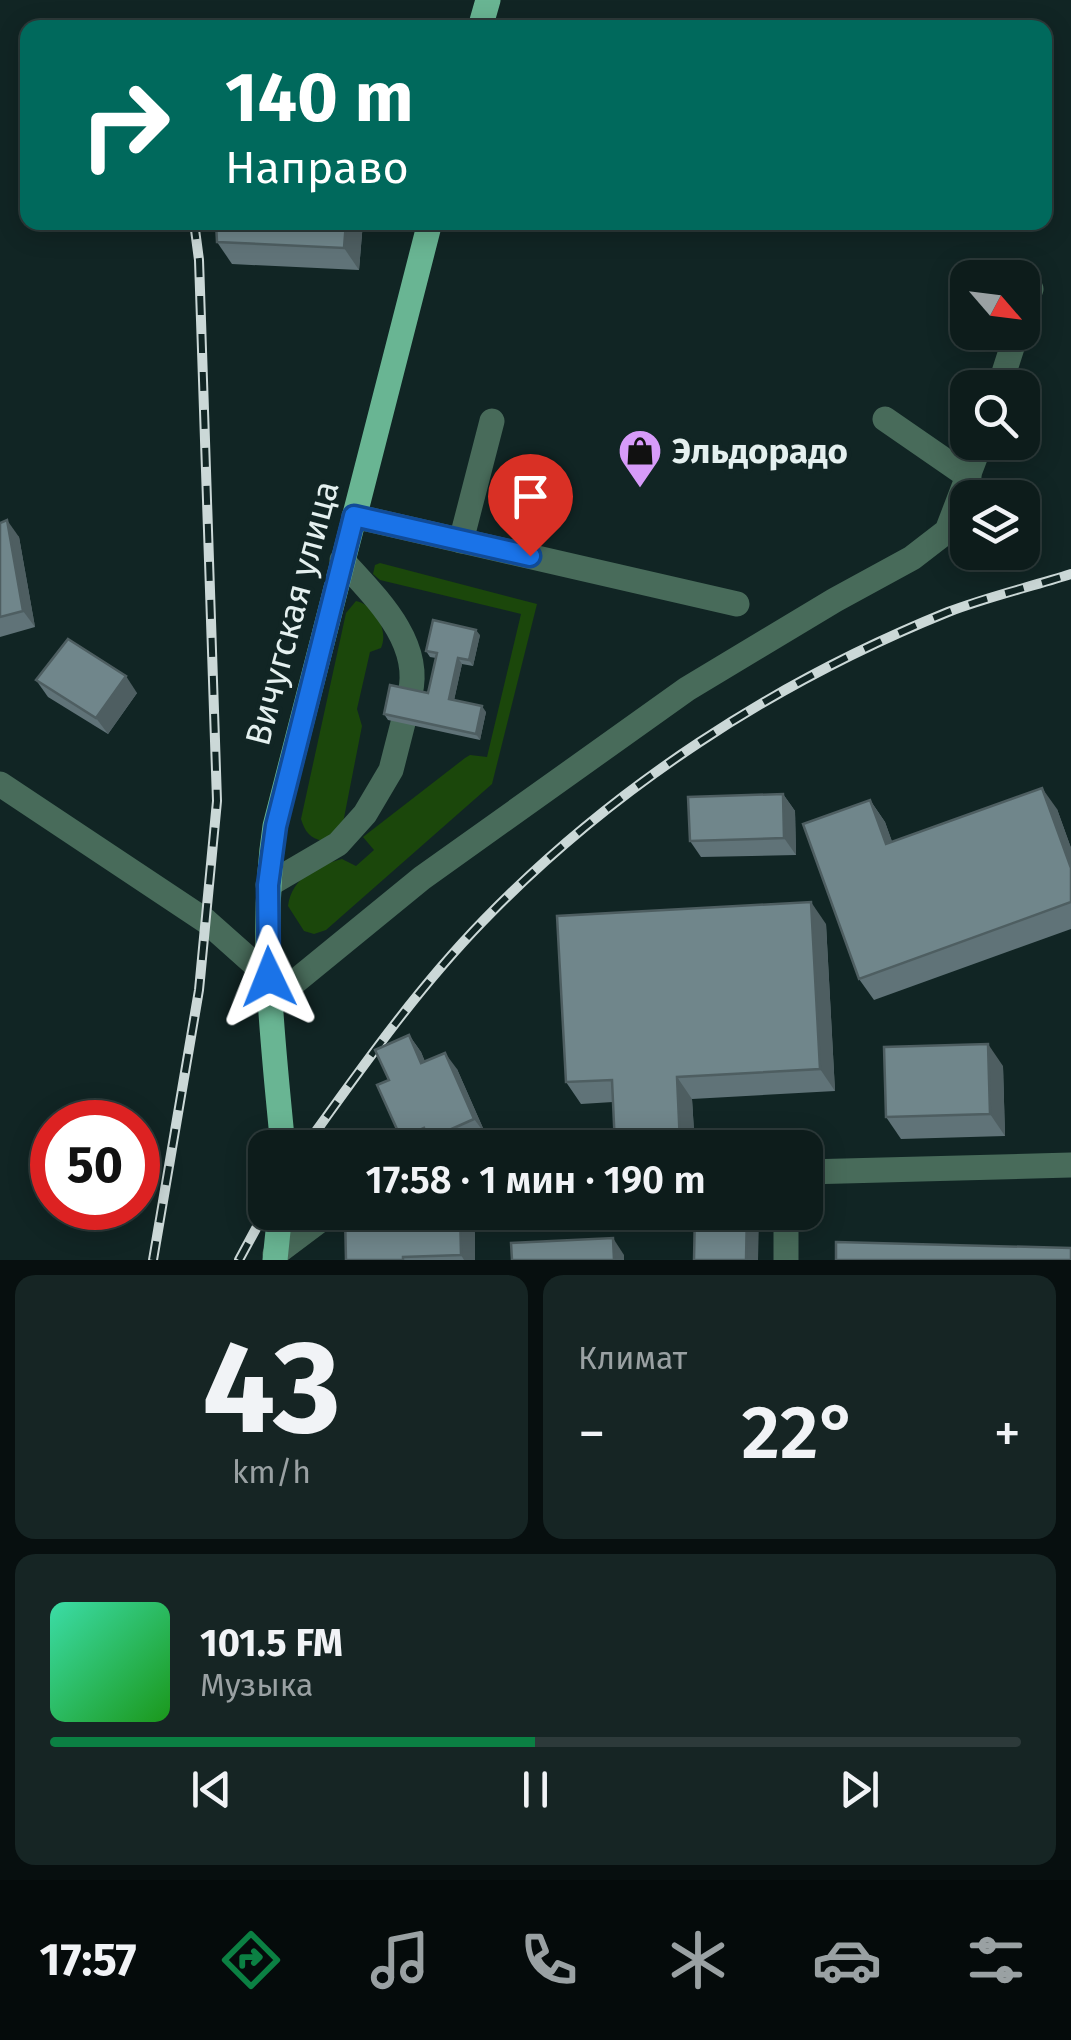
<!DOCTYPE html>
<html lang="ru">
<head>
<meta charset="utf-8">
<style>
  body { margin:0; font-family:"Fira Sans",sans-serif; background:#162524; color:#f1f3f6; height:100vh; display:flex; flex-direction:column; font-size:38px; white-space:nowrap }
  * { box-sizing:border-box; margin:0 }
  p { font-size:32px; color:#9aa1a3 }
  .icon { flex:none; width:55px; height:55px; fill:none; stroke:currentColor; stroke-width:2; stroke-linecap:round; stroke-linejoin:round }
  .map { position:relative; height:1260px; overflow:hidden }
  .drawer { display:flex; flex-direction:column; gap:15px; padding:15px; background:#070f0f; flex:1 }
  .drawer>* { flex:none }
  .banner { position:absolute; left:20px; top:20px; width:1032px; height:210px; border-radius:20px; box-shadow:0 5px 25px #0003,0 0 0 2px #2d3a3a; background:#00695c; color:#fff; overflow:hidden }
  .needle { width:65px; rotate:118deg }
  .fabs { position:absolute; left:950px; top:260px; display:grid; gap:20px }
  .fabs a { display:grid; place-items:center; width:90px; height:90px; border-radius:20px; background:#0d1c1b; box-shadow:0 5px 25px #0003,0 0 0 2px #2d3a3a; font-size:50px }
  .speed { position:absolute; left:30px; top:1100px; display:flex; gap:20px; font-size:50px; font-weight:700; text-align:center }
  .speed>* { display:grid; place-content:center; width:130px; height:130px; border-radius:50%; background:#0d1c1b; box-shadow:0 5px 25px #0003,0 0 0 2px #2d3a3a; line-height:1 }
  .speed .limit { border:15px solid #d22; background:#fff; color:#111 }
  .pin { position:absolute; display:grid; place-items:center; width:85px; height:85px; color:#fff; margin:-102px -42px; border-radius:50% 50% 50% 0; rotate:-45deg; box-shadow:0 0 10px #0007 }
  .pin .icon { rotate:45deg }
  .me { position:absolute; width:110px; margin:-55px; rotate:358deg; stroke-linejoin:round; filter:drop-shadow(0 0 8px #0008) }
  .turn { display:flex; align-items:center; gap:35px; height:210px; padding:0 40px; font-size:45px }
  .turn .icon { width:130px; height:130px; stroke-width:2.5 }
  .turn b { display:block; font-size:70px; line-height:85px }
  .big { font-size:75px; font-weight:600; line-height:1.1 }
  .drawer .card { flex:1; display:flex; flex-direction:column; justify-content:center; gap:15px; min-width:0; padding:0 35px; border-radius:20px; background:#162524 }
  .drawer .dial { align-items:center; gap:0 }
  .dial b { font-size:130px; line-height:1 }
  .song { display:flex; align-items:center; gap:30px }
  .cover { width:120px; height:120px; border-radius:15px; background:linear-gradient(135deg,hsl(160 70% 55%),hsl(120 70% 35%)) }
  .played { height:10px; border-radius:5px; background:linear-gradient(90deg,#0b8043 50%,#2d3a3a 50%) }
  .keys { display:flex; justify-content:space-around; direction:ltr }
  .heat { display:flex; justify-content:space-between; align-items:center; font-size:55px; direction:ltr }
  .drawer .tiles { flex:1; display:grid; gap:15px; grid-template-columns:1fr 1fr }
  .card:last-child { grid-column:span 2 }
  .trip { position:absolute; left:248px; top:1130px; width:575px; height:100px; border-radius:20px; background:#0d1c1b; box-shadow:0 5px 25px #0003,0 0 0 2px #2d3a3a; font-weight:600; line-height:100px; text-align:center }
  .tabs { display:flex; height:160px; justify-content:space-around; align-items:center; background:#050b0b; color:#9aa1a3 }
  .tabs .icon { width:70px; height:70px }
  .tabs .on { color:#0b8043 }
  .tabs b { font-size:45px; color:#f1f3f6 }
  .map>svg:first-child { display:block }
</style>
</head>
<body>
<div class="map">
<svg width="1071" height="1260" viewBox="0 0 1071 1260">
  <rect width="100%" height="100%" fill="#112524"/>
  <!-- green -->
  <g fill="#1b470b">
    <path d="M380,563L537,604L492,784L326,930L314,934L304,931L288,906C292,877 317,866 342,859L356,866L374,850L363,837L465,758L470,755L487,757L521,614L380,580L373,574L375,565Z"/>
    <path d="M356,601C375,605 389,630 381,648L370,652L357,709L362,726L343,823L323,841C310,838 305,832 301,819L346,613Z"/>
  </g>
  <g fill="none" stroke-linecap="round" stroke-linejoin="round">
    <!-- minor -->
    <g stroke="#486b5a" stroke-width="25">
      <polyline points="1022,315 1031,289"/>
      <polyline points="999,388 1017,332"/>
      <polyline points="885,419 969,477"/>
      <polyline points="354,516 737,604"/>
      <polyline points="461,541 492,421"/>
      <path d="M342,560C374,596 423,641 410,694"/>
      <polyline points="0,784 206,921 269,977"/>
      <polyline points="268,885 338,844 365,814 391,770 403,723"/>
      <polyline points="269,1003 422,878 687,689 835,600 912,558 947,531 981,442"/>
      <polyline points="805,1172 1071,1165"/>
      <polyline points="275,1254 331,1212"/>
      <polyline points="786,1260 786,1212"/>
    </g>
    <!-- major -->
    <g stroke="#69b593" stroke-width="25">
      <polyline points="480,28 488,0"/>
      <path d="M283,1148C273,1040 259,933 275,826L430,222"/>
      <polyline points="275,1260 280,1212"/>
    </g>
    <defs>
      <g id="rail">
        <path d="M304,1148C360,1070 416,990 483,921C613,787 774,682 948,612C987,597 1030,587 1071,574"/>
        <polyline points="153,1260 199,990 217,801 199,260 194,222"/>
        <polyline points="239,1260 265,1212"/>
      </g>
    </defs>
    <!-- rail casing -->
    <use href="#rail" stroke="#cbd8d7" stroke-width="10"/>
    <!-- rail -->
    <use href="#rail" stroke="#112524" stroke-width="6" stroke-dasharray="19" stroke-linecap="butt"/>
  </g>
  <!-- wall -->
  <g fill="#607378">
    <polygon points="363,222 359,270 232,264 217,242"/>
    <polygon points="0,523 19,537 35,627 0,637"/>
    <polygon points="480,635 473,666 462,664 454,700 486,712 480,740 388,720 384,714 428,693 436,658 430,657 426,651"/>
    <polygon points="36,680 137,693 108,734 48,697"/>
    <polygon points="783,794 795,811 796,855 701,857 690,841"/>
    <polygon points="870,800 885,822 892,842 1057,809 1071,848 1071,929 874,1000 859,979"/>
    <polygon points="826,924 835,1091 692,1099 695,1148 616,1148 613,1102 581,1104 566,1082"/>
    <polygon points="409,1035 421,1052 425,1062 457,1069 486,1135 458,1148 435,1148 433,1146 429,1148 407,1148 401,1138 389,1080"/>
    <polygon points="1003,1066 1005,1136 901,1139 886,1117"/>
    <polygon points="414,1212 461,1212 475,1233 475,1260 346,1260"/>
  </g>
  <!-- shaded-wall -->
  <g fill="#4e5e61">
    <polygon points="346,222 363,222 359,270 344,248"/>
    <polygon points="7,520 19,537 35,627 23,611"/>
    <polygon points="476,630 480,635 473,666 469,660"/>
    <polygon points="458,658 462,664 453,705 449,699"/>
    <polygon points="126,676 137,693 108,734 96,718"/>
    <polygon points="482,706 486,712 480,740 476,734"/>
    <polygon points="1042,788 1057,809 1071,848 1071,868"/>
    <polygon points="783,794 795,811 796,855 784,838"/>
    <polygon points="870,800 885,822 901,866 886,844"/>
    <polygon points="811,902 826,924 835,1091 820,1069"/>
    <polygon points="409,1035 421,1052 433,1080 421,1063"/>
    <polygon points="988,1044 1003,1066 1005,1136 990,1114"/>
    <polygon points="445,1053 457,1069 486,1135 474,1119"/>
    <polygon points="677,1077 692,1099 695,1148 684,1148 680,1143"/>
    <polygon points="460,1212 475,1233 475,1260 464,1260 461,1255"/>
    <polygon points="747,1212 755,1212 759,1219 758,1260 746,1260"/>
    <polygon points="613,1238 624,1255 624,1260 614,1260"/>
  </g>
  <!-- building -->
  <g fill="#70868b" stroke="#4e5e61" stroke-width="2.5">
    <polygon points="216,222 346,222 344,248 217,242"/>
    <polygon points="7,520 23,611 0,617 0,523"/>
    <polygon points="433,620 476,630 469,660 458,658 449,699 482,706 476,734 384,714 390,685 428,693 437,653 426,651"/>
    <polygon points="68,639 126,676 96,718 36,680"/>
    <polygon points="1042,788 1071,868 1071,902 859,979 803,824 870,800 886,844"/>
    <polygon points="783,794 784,838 690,841 688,797"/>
    <polygon points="811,902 820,1069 677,1077 680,1143 615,1146 612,1080 566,1082 557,916"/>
    <polygon points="409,1035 421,1063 445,1053 474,1119 429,1139 424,1128 401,1138 377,1085 389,1080 375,1050"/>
    <polygon points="988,1044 990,1114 886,1117 884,1047"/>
    <polygon points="414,1212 460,1212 461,1255 403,1257 403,1260 346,1260 345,1215"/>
    <polygon points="695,1212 747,1212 746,1260 694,1260"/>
    <polygon points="613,1238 614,1260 512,1260 511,1243"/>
    <polygon points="836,1242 1071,1248 1071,1260 836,1260"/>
  </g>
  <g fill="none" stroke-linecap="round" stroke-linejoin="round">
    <defs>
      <polyline id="route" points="269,977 268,885 276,826 354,516 530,556"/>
    </defs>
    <!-- route casing -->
    <use href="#route" stroke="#114b97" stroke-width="25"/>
    <!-- route -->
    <use href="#route" stroke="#1a73e8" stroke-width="18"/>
  </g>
  <!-- icons -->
  <defs>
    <symbol id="shop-pin" viewBox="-11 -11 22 30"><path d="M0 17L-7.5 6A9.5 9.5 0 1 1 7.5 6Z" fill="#d79bf9" stroke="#112524"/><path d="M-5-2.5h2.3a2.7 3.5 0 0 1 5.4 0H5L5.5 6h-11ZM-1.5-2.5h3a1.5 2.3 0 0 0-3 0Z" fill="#111"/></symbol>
  </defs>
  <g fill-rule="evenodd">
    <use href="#shop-pin" x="615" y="426" width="50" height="68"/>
  </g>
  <g text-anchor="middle" stroke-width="9" stroke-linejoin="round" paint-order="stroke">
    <!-- poi labels -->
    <g font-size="35" font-weight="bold" fill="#e4f0ef" stroke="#112524" text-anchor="start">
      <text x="672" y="463">Эльдорадо</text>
    </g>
    <!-- street labels -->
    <g font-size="35" fill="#e4f0ef" stroke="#112524">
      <text transform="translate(292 613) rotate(-75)" y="12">Вичугская улица</text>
    </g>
  </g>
</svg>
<div class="fabs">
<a><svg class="needle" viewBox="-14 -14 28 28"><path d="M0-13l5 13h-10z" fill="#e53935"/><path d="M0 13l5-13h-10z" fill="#9aa1a3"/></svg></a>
<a><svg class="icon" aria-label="search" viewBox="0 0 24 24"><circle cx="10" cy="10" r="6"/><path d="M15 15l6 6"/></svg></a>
<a><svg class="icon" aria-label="layers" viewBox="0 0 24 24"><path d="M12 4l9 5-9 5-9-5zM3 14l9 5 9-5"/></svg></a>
</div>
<div class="speed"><div class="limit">50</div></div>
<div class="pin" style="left:530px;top:556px;background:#d93025"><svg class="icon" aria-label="arrive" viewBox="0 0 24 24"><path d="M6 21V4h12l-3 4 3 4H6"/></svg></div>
<svg class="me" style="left:269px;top:977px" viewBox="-20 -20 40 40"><path d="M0-17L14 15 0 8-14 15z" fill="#1a73e8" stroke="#fff" stroke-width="4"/></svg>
<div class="trip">17:58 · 1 мин · 190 m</div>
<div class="banner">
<div class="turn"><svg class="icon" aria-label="right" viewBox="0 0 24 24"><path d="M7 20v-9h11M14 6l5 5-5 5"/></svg><div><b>140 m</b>Направо</div></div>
</div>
</div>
<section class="drawer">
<div class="tiles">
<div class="card dial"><b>43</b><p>km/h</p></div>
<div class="card"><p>Климат</p>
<div class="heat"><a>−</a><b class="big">22°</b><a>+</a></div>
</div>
<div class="card">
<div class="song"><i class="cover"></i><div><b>101.5 FM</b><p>Музыка</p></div></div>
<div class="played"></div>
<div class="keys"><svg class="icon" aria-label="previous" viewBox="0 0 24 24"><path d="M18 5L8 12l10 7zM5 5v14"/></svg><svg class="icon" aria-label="pause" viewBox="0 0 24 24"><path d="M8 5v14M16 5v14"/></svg><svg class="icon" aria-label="next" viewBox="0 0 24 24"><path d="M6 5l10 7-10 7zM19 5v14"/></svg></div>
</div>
</div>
</section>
<nav class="tabs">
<b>17:57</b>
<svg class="icon on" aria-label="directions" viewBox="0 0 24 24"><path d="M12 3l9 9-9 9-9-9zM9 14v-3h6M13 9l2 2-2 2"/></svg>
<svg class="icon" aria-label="music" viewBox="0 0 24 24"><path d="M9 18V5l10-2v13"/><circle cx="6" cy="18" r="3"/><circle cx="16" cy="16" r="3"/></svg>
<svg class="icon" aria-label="phone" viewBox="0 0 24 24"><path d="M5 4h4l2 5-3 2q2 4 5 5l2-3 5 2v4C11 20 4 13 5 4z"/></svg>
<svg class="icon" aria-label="climate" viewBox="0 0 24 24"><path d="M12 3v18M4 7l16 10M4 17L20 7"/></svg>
<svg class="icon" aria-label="car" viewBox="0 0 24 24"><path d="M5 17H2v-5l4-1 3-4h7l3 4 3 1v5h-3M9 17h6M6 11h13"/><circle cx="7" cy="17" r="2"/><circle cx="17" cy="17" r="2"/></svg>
<svg class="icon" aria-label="filters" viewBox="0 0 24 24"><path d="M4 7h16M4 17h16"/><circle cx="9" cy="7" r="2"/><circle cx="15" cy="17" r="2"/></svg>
</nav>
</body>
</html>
